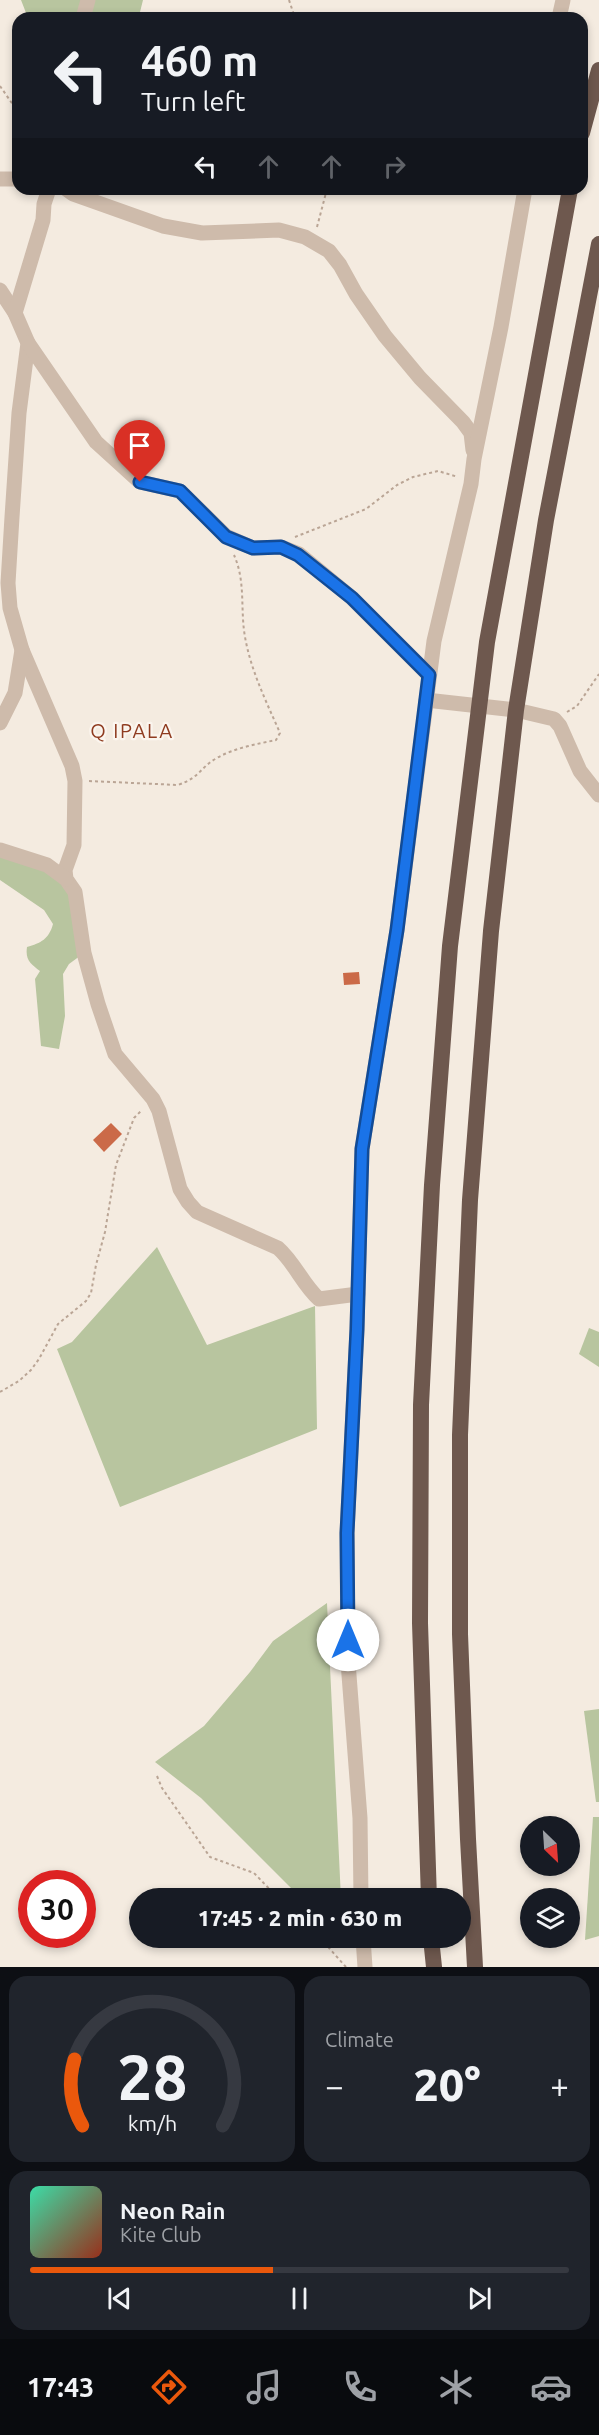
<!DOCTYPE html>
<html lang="en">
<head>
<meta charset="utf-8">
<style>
  body { margin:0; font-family:Ubuntu,sans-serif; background:#20242c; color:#f1f3f6; height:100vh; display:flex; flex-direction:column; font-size:22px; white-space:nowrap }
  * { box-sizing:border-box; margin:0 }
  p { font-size:20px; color:#9ea1a6 }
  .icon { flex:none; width:33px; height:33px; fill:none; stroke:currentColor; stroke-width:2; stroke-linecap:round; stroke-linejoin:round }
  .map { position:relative; height:1967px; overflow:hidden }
  .sheet { display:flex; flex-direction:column; gap:9px; padding:9px; background:#0d0f14; flex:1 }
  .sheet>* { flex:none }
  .top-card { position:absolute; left:12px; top:12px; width:576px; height:183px; border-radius:18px; box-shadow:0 3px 9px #0003; background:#171b24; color:#f1f3f6; overflow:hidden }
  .needle { width:39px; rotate:155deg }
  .buttons { position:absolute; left:520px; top:1816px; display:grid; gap:12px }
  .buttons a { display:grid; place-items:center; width:60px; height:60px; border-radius:50%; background:#171b24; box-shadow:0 3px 9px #0003; font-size:30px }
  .speed { position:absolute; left:18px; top:1870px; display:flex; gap:12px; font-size:30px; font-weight:700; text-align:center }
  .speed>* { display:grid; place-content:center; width:78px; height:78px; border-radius:50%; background:#171b24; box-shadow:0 3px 9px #0003; line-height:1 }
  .speed .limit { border:9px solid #d22; background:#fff; color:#111 }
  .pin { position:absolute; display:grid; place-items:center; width:51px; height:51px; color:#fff; margin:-62px -26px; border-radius:50% 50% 50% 0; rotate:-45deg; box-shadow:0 0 6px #0007 }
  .pin .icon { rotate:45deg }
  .me { position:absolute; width:66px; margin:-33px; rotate:0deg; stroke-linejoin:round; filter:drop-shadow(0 0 4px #0008) }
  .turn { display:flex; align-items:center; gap:21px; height:126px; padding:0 30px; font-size:27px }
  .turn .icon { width:78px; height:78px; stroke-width:2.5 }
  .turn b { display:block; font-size:42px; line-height:51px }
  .lanes { display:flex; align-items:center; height:57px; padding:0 30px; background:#0003; justify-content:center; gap:30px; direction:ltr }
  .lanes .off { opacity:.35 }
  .big { font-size:45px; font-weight:800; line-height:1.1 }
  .sheet .card { flex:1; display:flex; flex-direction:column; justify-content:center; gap:9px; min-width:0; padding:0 21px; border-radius:18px; background:#20242c }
  .sheet .dial { align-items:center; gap:0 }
  .dial svg { height:156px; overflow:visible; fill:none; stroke:#363941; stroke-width:7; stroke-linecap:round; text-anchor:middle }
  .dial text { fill:#f1f3f6; stroke:none }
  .song { display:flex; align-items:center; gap:18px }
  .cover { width:72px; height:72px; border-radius:9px; background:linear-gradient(135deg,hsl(160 70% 55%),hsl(10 70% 35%)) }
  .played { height:6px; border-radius:3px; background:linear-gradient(90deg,#ea580c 45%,#363941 45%) }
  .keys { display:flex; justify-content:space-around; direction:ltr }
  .heat { display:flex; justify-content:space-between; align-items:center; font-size:33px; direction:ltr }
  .sheet .tiles { flex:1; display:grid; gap:9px; grid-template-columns:1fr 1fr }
  .card:last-child { grid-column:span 2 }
  .trip { position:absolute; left:129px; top:1888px; width:342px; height:60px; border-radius:30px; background:#171b24; box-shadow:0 3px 9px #0003; font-weight:800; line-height:60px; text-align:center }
  .menu { display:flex; height:96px; justify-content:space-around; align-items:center; background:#090b0e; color:#9ea1a6 }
  .menu .icon { width:42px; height:42px }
  .menu .selected { color:#ea580c }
  .menu b { font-size:27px; color:#f1f3f6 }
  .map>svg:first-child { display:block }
</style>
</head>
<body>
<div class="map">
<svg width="599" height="1967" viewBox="0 0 599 1967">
  <rect width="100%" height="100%" fill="#f4ebe0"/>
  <!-- green -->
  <g fill="#b8c59f">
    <polygon points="21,0 143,0 140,12 142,18 28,18"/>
    <path d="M0,850L66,879L84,953L69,964L63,974L65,1016L59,1049L41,1046L35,979L40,971C31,964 25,960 27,947C41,943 49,939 53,924L44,910L0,880Z"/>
    <polygon points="157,1247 207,1345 315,1306 317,1429 120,1507 57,1349 72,1342"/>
    <polygon points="589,1328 599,1332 599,1367 579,1354"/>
    <polygon points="327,1603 341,1899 302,1899 201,1798 155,1762 204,1726 250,1672 273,1641"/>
    <polygon points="599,1709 599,1802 596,1802 584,1711"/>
    <polygon points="593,1817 599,1817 599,1936 585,1940"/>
  </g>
  <!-- building -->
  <g fill="#cb6a48">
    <polygon points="359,972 360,984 344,985 343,973"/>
    <polygon points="111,1123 122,1134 104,1152 93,1140"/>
  </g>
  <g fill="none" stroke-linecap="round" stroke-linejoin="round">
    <!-- path -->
    <g stroke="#baa595" stroke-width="2" stroke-dasharray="3 3" stroke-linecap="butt">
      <polyline points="289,0 295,18"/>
      <polyline points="0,86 18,112"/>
      <polyline points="317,227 327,189"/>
      <polyline points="295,537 366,509 397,485 413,477 438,471 458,477"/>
      <polyline points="567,712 577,706 599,674"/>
      <path d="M89,781L178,785C201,777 200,767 217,758C234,748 257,744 276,740L280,733C266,701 251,671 245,637C240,609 246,582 234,555"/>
      <polyline points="0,1392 19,1381 31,1370 39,1359 58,1324 86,1301 91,1293 96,1265 105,1232 116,1165 134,1118 142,1110"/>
      <polyline points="157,1776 162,1788 210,1857 254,1873 279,1899"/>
      <polyline points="320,1938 346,1967"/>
    </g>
    <!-- minor -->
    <g stroke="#cebbab" stroke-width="15">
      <polyline points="83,18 88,0"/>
      <polyline points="559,18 563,0"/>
      <polyline points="0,179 18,179"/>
      <polyline points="66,189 73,194 163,226 202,233 279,230 305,237 329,251 340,265 356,294 385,336 420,378 463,422 471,433 473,450"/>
      <path d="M0,290L15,313L28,343L19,413L12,517L8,583L10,608L22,650L72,766L75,781L74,845L65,870L66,879L75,892L84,953L98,1004L115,1054L153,1099L159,1111L180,1189L188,1202L197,1212L278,1248C295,1263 303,1285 319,1299L358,1294"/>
      <polyline points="15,313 43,220 44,204 49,189"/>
      <polyline points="28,343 96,442 140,482 180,491 226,536 253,548 281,547 299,554 352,598 429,675"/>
      <polyline points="426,700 516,710 554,719 560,726 580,771 599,795"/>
      <polyline points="0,723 15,693 22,650"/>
      <polyline points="0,850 47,865 66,879"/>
      <polyline points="361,1899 360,1818 348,1662 347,1533 357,1329 362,1149 397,930 434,641 471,484 474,459 501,327 525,189"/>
      <polyline points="363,1938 365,1967"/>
    </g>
    <!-- trunk -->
    <g stroke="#6e584e" stroke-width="16">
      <polyline points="582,133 599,70"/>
      <polyline points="429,1899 420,1623 421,1405 432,1185 450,946 487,642 570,189"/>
      <polyline points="431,1938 434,1967"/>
      <polyline points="475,1967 468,1839 460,1634 460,1435 470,1200 491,931 516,710 546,520 599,244"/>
    </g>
  </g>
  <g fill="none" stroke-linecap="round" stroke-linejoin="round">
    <defs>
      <polyline id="route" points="140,482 180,491 226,537 253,548 281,547 298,555 352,598 429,675 397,930 362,1149 357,1329 347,1533 348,1640"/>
    </defs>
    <!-- route casing -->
    <use href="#route" stroke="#114b97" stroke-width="15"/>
    <!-- route -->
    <use href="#route" stroke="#1a73e8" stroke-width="10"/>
  </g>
  <g text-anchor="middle" stroke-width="4.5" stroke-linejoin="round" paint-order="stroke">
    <!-- quarter labels -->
    <g font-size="20" letter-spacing="1.5" fill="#8f3b1f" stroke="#fbf5ee">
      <text x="132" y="738">Q IPALA</text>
    </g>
  </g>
</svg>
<div class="buttons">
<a><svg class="needle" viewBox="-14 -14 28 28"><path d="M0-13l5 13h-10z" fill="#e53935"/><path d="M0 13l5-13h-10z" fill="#9ea1a6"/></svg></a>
<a><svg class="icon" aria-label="layers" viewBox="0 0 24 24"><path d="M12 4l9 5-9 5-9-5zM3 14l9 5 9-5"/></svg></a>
</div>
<div class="speed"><div class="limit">30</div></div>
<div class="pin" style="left:140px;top:482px;background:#d93025"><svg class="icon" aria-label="arrive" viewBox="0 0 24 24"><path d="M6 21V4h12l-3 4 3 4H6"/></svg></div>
<svg class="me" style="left:348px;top:1640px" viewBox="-20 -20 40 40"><circle r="19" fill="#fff"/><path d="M0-13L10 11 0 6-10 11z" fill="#1a73e8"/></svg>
<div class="trip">17:45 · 2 min · 630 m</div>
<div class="top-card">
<div class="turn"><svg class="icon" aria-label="left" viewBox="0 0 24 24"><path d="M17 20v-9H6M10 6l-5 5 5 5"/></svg><div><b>460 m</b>Turn left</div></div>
<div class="lanes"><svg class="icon" aria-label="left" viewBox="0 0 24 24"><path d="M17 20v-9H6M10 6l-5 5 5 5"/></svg><svg class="icon off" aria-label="ahead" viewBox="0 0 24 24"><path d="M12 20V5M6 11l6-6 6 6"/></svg><svg class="icon off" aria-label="ahead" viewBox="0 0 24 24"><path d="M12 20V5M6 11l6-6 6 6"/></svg><svg class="icon off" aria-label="right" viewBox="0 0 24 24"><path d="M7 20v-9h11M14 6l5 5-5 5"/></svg></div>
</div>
</div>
<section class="sheet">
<div class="tiles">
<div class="card dial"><svg viewBox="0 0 100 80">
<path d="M14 69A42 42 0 1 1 86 69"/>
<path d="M14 69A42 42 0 0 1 10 35" stroke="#ea580c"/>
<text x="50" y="56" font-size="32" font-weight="700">28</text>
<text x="50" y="72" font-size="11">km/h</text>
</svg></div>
<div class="card"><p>Climate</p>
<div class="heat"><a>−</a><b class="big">20°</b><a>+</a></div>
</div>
<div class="card">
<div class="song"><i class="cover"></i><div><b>Neon Rain</b><p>Kite Club</p></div></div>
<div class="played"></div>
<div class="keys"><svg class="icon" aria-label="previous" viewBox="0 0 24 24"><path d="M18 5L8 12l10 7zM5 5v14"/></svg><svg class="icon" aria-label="pause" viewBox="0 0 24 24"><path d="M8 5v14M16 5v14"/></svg><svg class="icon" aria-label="next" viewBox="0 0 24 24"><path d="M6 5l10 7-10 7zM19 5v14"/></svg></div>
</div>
</div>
</section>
<nav class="menu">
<b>17:43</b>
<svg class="icon selected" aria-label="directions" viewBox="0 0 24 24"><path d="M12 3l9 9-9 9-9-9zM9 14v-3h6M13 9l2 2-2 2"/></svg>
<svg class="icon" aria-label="music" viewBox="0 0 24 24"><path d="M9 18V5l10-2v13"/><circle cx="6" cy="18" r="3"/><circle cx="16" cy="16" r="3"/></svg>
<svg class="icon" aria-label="phone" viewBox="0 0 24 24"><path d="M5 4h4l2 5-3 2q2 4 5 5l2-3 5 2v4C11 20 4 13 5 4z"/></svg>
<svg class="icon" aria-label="climate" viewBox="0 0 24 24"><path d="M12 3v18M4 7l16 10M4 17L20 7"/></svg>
<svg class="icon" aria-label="car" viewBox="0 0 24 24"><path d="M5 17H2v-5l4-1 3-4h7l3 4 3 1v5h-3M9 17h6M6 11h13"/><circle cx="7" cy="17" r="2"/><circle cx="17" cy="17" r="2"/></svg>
</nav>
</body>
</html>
